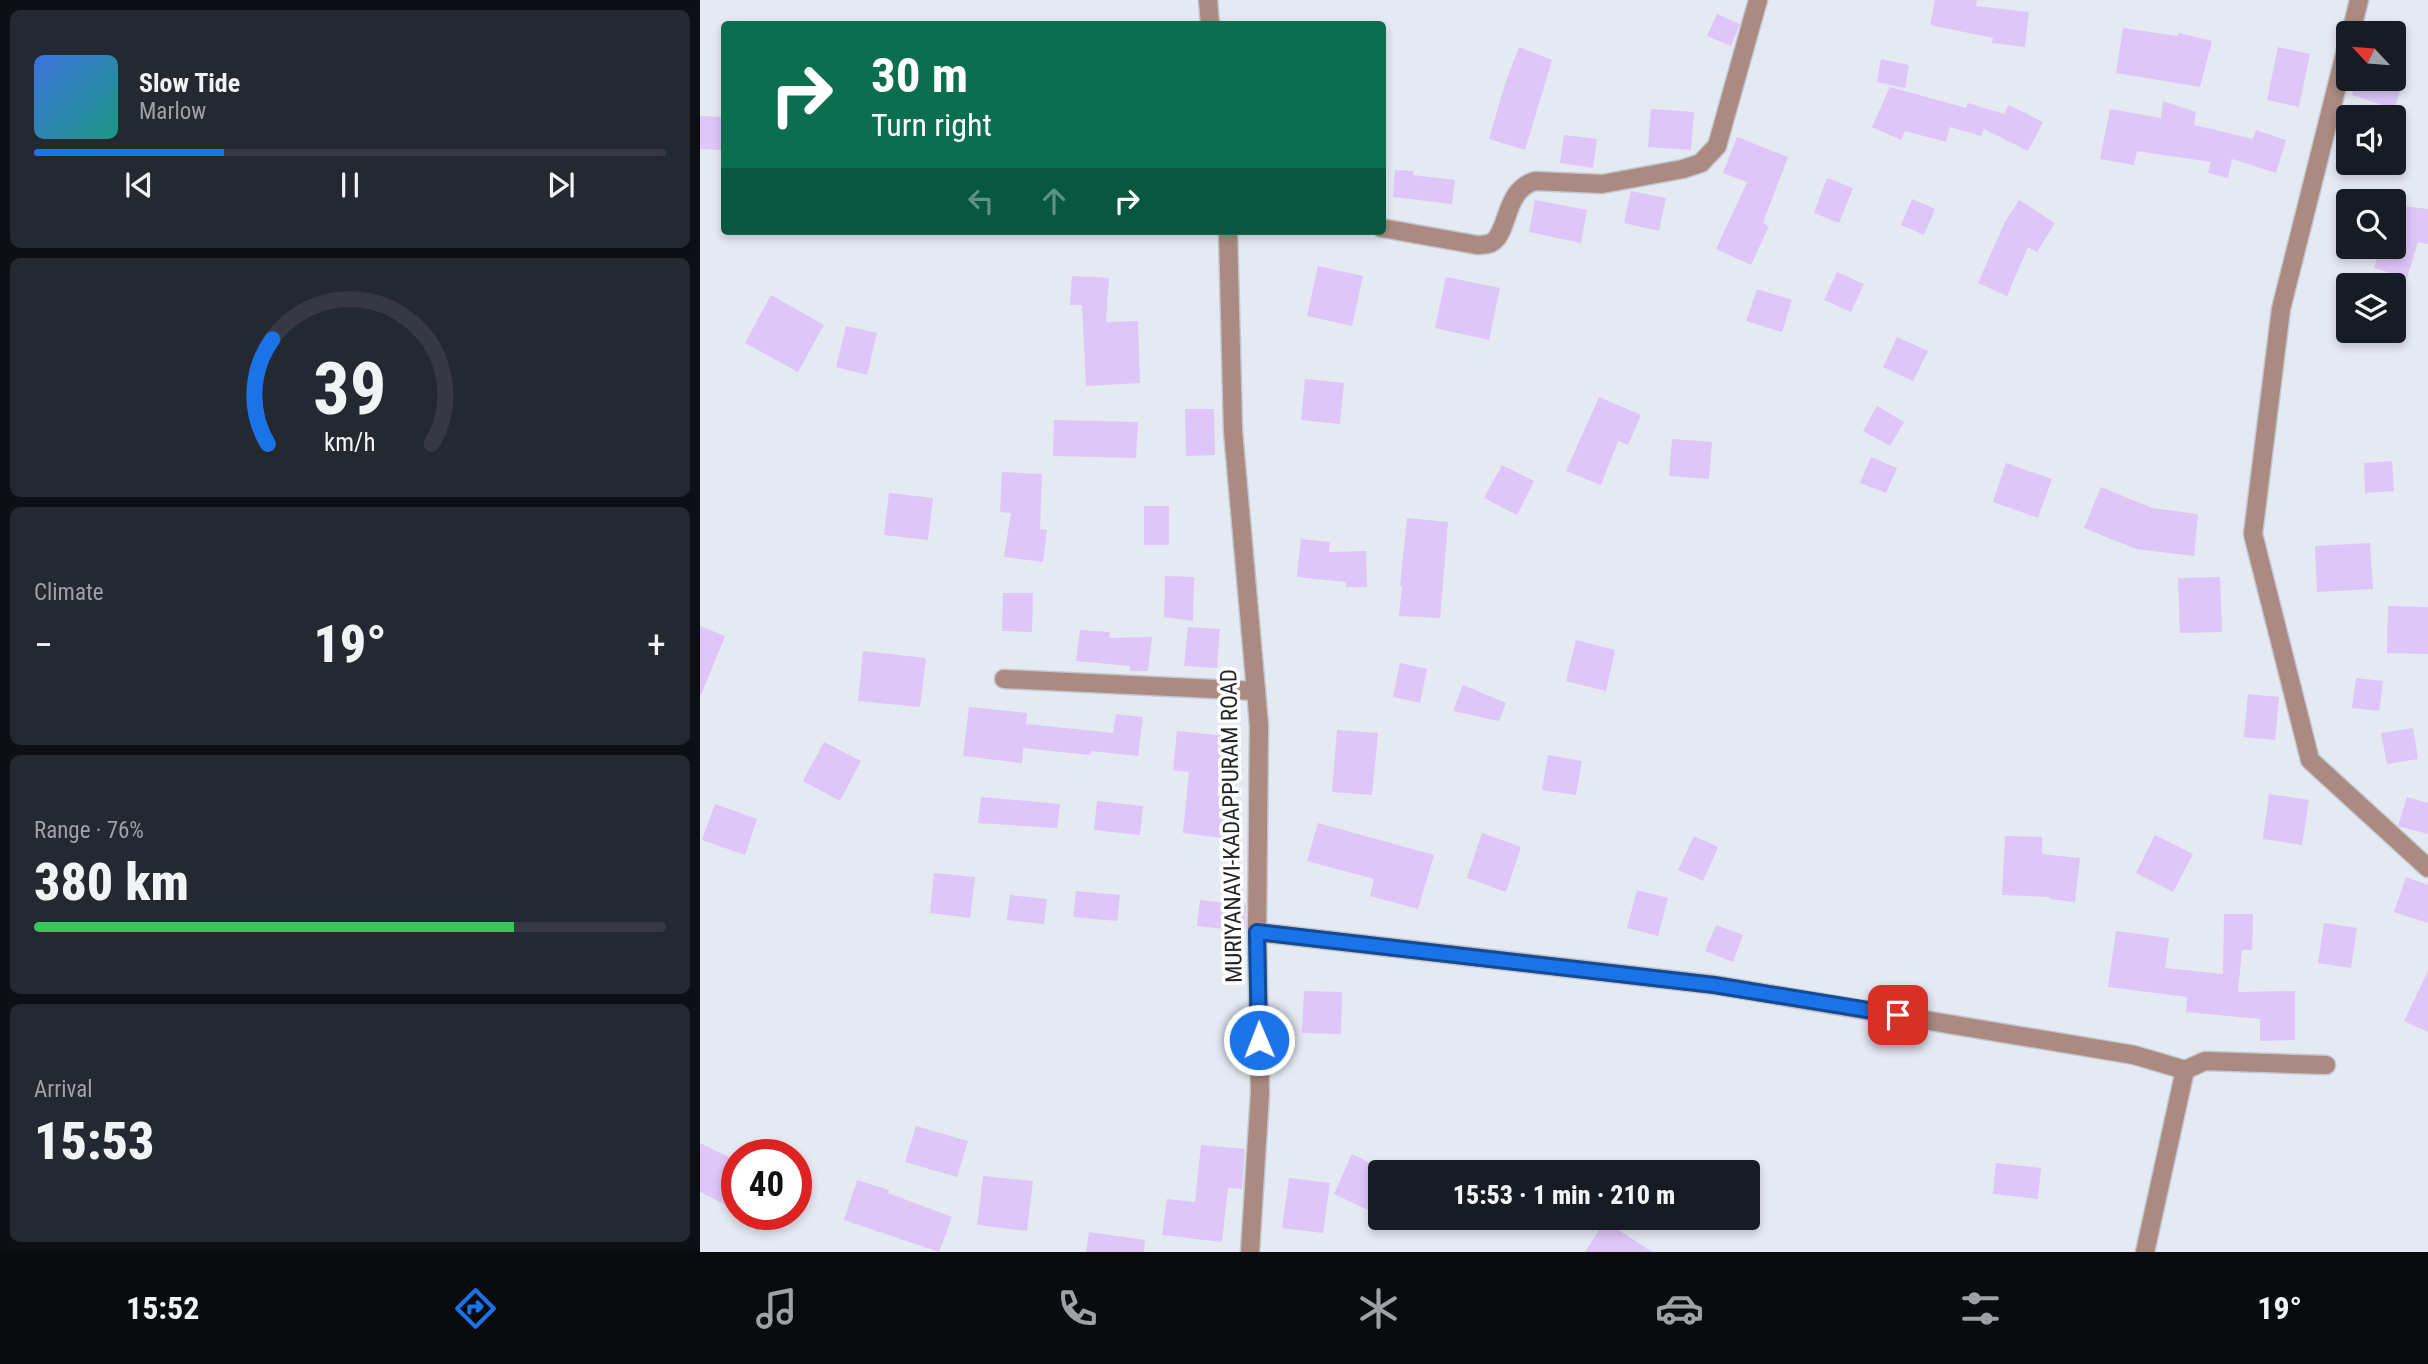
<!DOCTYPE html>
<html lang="en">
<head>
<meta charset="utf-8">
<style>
  body { margin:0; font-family:"Roboto Condensed",sans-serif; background:#242831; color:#f1f3f6; height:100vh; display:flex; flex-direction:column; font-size:26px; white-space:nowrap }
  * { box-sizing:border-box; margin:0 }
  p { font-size:23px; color:#9ea1a6 }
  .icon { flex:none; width:38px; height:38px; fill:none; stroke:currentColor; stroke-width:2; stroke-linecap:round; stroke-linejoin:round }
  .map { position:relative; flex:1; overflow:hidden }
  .side { display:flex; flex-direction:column; gap:10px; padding:10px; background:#0d0f14; width:700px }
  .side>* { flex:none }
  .banner { position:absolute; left:21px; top:21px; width:665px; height:214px; border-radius:7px; box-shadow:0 4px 10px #0003; background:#0b6e4f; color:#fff; overflow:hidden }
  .needle { width:46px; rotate:296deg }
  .controls { position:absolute; left:1636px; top:21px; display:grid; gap:14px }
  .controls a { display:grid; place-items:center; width:70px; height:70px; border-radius:7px; background:#171b24; box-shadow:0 4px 10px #0003; font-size:35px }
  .speed { position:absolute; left:21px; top:1139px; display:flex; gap:14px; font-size:35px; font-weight:700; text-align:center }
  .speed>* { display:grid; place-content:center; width:91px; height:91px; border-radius:50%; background:#171b24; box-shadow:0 4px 10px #0003; line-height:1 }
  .speed .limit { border:10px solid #d22; background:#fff; color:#111 }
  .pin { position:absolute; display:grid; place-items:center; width:60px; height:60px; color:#fff; margin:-30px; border-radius:14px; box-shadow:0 4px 10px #0006 }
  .me { position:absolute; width:77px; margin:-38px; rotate:359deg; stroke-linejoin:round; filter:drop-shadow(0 0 5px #0008) }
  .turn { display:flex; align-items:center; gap:24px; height:147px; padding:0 35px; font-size:32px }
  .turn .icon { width:91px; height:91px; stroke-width:2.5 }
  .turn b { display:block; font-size:49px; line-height:60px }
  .lanes { display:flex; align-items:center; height:66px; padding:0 35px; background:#0003; justify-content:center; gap:35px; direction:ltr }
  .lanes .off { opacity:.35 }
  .big { font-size:52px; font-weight:800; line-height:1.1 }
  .side .tile { flex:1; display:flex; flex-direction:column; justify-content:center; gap:10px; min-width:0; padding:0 24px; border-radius:10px; background:#242831 }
  .side .dial { align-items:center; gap:0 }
  .dial svg { height:182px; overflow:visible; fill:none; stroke:#363941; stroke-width:7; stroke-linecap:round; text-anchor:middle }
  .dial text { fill:#f1f3f6; stroke:none }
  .song { display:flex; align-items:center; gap:21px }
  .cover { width:84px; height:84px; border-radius:10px; background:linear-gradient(135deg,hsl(220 70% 55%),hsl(170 70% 35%)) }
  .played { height:7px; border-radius:4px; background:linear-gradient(90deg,#1a73e8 30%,#363941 30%) }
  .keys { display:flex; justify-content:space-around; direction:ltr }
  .heat { display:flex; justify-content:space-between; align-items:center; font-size:38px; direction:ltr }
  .charge { height:10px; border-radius:5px; background:linear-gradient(90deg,#34c759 76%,#363941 0) }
  .trip { position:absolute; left:668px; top:1160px; width:392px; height:70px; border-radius:7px; background:#171b24; box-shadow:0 4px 10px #0003; font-weight:800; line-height:70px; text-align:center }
  .tab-bar { display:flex; height:112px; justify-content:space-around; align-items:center; background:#090b0e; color:#9ea1a6 }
  .tab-bar .icon { width:49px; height:49px }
  .tab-bar .current { color:#1a73e8 }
  .tab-bar b { font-size:32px; color:#f1f3f6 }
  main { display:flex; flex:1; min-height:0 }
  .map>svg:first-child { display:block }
</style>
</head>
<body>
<main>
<section class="side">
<div class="tile">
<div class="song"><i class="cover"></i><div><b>Slow Tide</b><p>Marlow</p></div></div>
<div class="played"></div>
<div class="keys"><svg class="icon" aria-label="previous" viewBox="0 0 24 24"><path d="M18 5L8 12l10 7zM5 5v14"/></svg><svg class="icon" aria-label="pause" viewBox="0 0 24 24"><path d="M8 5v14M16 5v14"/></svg><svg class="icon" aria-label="next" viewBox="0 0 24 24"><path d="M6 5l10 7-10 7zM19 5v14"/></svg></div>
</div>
<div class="tile dial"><svg viewBox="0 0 100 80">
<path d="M14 69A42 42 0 1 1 86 69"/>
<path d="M14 69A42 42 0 0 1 16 23" stroke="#1a73e8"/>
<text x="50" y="56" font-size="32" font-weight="700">39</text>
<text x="50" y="72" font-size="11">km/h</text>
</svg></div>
<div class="tile"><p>Climate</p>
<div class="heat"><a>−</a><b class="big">19°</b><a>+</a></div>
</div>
<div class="tile"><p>Range · 76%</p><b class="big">380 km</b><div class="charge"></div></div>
<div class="tile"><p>Arrival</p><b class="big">15:53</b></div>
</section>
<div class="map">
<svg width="1728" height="1252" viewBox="0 0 1728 1252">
  <rect width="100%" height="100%" fill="#e5e9f2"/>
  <!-- building -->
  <g fill="#dec6f8">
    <polygon points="1235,0 1277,0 1276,6 1329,12 1325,47 1292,43 1293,38 1230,25"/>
    <polygon points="1017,14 1040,24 1031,46 1007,36"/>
    <polygon points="1423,28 1478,36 1479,33 1512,41 1500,87 1416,73"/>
    <polygon points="819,47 852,60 825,150 789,139 805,84"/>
    <polygon points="1578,47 1610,54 1599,107 1567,100"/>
    <polygon points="1181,59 1209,65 1205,88 1177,82"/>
    <polygon points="1658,79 1704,79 1694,109 1652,95"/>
    <polygon points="1190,87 1266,108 1268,103 1304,114 1309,105 1343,122 1328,151 1284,129 1281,136 1250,127 1246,142 1205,131 1201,140 1172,127"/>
    <polygon points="1463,101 1496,112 1494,125 1553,139 1556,130 1586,140 1576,173 1532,159 1528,178 1508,173 1511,162 1437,151 1434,165 1400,159 1410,109 1461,118"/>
    <polygon points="951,109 994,112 991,150 948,147"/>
    <polygon points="0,116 24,117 24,150 0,149"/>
    <polygon points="864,135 897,139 893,168 860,163"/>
    <polygon points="1037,137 1088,157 1063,223 1069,226 1051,265 1016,249 1047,182 1023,173"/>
    <polygon points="695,170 714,171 713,175 755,180 752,204 693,197"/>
    <polygon points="1127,178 1153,188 1139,223 1114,213"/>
    <polygon points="931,191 966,198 959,231 924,223"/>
    <polygon points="1212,199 1235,209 1224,235 1201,225"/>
    <polygon points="835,200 887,210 881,243 829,232"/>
    <polygon points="1319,200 1355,223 1337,252 1328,247 1307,296 1278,283 1305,222"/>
    <polygon points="1694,205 1728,209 1728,244 1718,242 1707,278 1674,268 1680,247 1694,247"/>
    <polygon points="618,266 663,276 652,326 607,316"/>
    <polygon points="1137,272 1164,284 1151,312 1124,300"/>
    <polygon points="372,276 409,278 406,322 438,321 440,383 386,386 382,305 370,305"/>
    <polygon points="746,277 800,288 789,340 735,328"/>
    <polygon points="1057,289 1092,300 1082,332 1046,321"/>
    <polygon points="71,295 124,325 98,372 45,343"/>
    <polygon points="146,326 177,333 167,375 136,367"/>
    <polygon points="1197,337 1228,351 1213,381 1183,367"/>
    <polygon points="605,379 644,383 640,424 601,420"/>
    <polygon points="899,397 941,415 928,445 918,441 901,485 866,471"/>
    <polygon points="1177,406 1204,422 1190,446 1163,431"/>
    <polygon points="485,409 514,409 515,455 486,456"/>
    <polygon points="354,420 438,422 436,458 353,456"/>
    <polygon points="972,439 1012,442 1009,479 969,476"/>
    <polygon points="1171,457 1197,468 1186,493 1160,483"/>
    <polygon points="1692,461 1694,491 1665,493 1664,463"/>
    <polygon points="1306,463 1352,479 1338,518 1293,502"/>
    <polygon points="802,465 834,481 817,515 784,498"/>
    <polygon points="302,472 342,474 340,529 347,530 343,562 304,557 311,513 300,512"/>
    <polygon points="1401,487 1452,508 1498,514 1494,556 1436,549 1384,528"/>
    <polygon points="189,493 233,498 228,540 184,535"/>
    <rect x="444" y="506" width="25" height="39"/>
    <polygon points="707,518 748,522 740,618 699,616 702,586 700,586"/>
    <polygon points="601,539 630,542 629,552 666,551 667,587 646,587 646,582 597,577"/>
    <polygon points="1670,543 1673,589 1617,592 1615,546"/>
    <polygon points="465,576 494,577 493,621 464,617"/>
    <polygon points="1520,577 1522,632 1480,633 1478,578"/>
    <polygon points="303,593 333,593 332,632 302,631"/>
    <polygon points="1688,606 1728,607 1728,654 1687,653"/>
    <polygon points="0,626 25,636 1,695 0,695"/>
    <polygon points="488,627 520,629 517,668 484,666"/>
    <polygon points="380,630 410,632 409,638 452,637 448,671 430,671 430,666 376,661"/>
    <polygon points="876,640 915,650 906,691 866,681"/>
    <polygon points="163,651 226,658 220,707 158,701"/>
    <polygon points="700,663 727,669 720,703 693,697"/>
    <polygon points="1656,678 1683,681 1679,711 1652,708"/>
    <polygon points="763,685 806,703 799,721 753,711"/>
    <polygon points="1548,694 1579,697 1575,740 1544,737"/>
    <polygon points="269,707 327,713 326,724 413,733 416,714 443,717 438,756 391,751 390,755 323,748 322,763 263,756"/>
    <polygon points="1713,728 1718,759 1687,764 1681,733"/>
    <polygon points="637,730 678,733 672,795 632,792"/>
    <polygon points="477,731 536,737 532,776 529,783 520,782 517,796 528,799 523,838 483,833 489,772 473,770"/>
    <polygon points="124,742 161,761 140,801 103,781"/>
    <polygon points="848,755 882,761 876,795 842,790"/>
    <polygon points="1569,794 1609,800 1602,845 1563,839"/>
    <polygon points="281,797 360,804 357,828 278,823"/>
    <polygon points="1707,797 1728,803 1728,834 1698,826"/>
    <polygon points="397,801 443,806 440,835 394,830"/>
    <polygon points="15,804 57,819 45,855 2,840"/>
    <polygon points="618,823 734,855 718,909 670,896 674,879 607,861"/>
    <polygon points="782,833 821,847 806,892 767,878"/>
    <polygon points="1455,835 1493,854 1473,892 1436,873"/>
    <polygon points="994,836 1018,847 1003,881 978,870"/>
    <polygon points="1305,836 1342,837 1342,854 1380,858 1375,902 1350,899 1350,897 1302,895"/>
    <polygon points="234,873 275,877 270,918 230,913"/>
    <polygon points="1706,877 1728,885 1728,923 1694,912"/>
    <polygon points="937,890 968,898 958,936 927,928"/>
    <polygon points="376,891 420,895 417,921 373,917"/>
    <polygon points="310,895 347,899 344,924 307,920"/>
    <polygon points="500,900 546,905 545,931 497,926"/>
    <polygon points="1524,914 1553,914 1552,950 1542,950 1538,992 1595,991 1595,1040 1560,1041 1560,1019 1486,1012 1487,997 1408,987 1416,931 1469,938 1465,968 1523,974"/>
    <polygon points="1624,923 1657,928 1651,968 1618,963"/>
    <polygon points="1016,925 1043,935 1033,962 1005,951"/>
    <polygon points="1728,971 1728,1032 1704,1021"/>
    <polygon points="604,991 642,992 641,1034 602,1033"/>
    <polygon points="216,1126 268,1141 257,1177 205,1162"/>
    <polygon points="0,1143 37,1161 37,1210 0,1192"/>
    <polygon points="501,1145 545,1149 542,1189 528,1188 522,1242 462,1235 467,1199 495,1202"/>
    <polygon points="652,1154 681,1168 681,1187 670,1211 634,1194"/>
    <polygon points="1296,1163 1341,1168 1338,1199 1293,1194"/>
    <polygon points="283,1176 333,1181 327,1231 277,1225"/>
    <polygon points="589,1178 630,1183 623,1233 582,1228"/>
    <polygon points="157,1180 189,1190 188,1193 252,1217 239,1252 144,1220"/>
    <polygon points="905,1221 952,1252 885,1252"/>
    <polygon points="389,1232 445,1240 444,1252 386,1252"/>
  </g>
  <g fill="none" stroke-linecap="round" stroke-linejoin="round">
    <defs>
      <g id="minor">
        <polyline points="508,0 510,24"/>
        <polyline points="1651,33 1659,0"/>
        <polyline points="1648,42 1581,309 1553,534 1610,760 1728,868"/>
        <path d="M682,228L777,245C783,245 789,245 794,241C809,228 805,190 835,181L902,184L983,169L1001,163L1017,146L1058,0"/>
        <polyline points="528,231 533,431 559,725 557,932 560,1093 550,1252"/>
        <polyline points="304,679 556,691"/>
        <polyline points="557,932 1015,985 1434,1055 1485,1070 1505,1061 1626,1065"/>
        <polyline points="1445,1252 1485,1070"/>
      </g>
    </defs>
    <!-- minor casing -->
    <use href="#minor" stroke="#c2c6ce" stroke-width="21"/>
    <!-- minor -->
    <use href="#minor" stroke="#aa8a81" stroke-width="18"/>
  </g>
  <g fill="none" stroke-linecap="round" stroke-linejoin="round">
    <defs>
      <polyline id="route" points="559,1040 557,932 1014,985 1198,1015"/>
    </defs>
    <!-- route casing -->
    <use href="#route" stroke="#114b97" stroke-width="18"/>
    <!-- route -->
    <use href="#route" stroke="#1a73e8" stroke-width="12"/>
  </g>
  <g text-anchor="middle" stroke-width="7" stroke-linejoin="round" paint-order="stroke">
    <!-- street labels -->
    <g font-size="23" fill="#232428" stroke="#fff">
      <text transform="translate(531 826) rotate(-91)" y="8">MURIYANAVI-KADAPPURAM ROAD</text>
    </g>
  </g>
</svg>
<div class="controls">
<a><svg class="needle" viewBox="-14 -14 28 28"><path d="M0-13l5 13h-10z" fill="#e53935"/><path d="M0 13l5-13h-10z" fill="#9ea1a6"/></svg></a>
<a><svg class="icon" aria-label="sound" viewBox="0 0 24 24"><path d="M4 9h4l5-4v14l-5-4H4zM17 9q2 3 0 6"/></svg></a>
<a><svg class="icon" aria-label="search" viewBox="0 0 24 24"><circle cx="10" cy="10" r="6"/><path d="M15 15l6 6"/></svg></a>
<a><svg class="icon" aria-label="layers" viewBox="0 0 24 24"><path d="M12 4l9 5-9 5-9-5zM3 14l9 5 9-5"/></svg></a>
</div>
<div class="speed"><div class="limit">40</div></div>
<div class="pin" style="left:1198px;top:1015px;background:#d93025"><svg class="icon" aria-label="arrive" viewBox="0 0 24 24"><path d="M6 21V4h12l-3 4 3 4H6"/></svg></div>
<svg class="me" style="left:559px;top:1040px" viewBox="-20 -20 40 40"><circle r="17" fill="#1a73e8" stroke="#fff" stroke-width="3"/><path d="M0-11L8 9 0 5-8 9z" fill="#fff"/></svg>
<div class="trip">15:53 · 1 min · 210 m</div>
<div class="banner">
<div class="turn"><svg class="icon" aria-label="right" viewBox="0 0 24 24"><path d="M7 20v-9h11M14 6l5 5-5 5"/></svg><div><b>30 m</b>Turn right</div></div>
<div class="lanes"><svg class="icon off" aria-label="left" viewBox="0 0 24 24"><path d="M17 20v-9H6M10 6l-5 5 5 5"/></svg><svg class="icon off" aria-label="ahead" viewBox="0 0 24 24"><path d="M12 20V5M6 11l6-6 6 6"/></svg><svg class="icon" aria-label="right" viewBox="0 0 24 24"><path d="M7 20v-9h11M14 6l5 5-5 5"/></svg></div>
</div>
</div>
</main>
<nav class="tab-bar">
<b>15:52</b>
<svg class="icon current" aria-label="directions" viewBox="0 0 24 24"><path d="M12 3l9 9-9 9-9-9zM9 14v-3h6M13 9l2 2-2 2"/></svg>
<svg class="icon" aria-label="music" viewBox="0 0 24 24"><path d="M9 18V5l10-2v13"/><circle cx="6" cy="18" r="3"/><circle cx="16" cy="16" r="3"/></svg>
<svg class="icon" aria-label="phone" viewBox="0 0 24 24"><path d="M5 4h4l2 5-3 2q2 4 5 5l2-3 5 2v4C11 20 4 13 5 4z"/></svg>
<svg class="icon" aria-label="climate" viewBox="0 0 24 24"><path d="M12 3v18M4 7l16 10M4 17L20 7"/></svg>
<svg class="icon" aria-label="car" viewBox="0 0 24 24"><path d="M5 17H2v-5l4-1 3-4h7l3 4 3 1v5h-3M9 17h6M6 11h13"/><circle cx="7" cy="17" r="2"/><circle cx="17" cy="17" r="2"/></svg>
<svg class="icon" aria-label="filters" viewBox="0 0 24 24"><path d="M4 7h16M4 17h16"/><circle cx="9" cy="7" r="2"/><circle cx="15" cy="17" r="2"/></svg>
<b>19°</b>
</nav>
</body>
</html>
